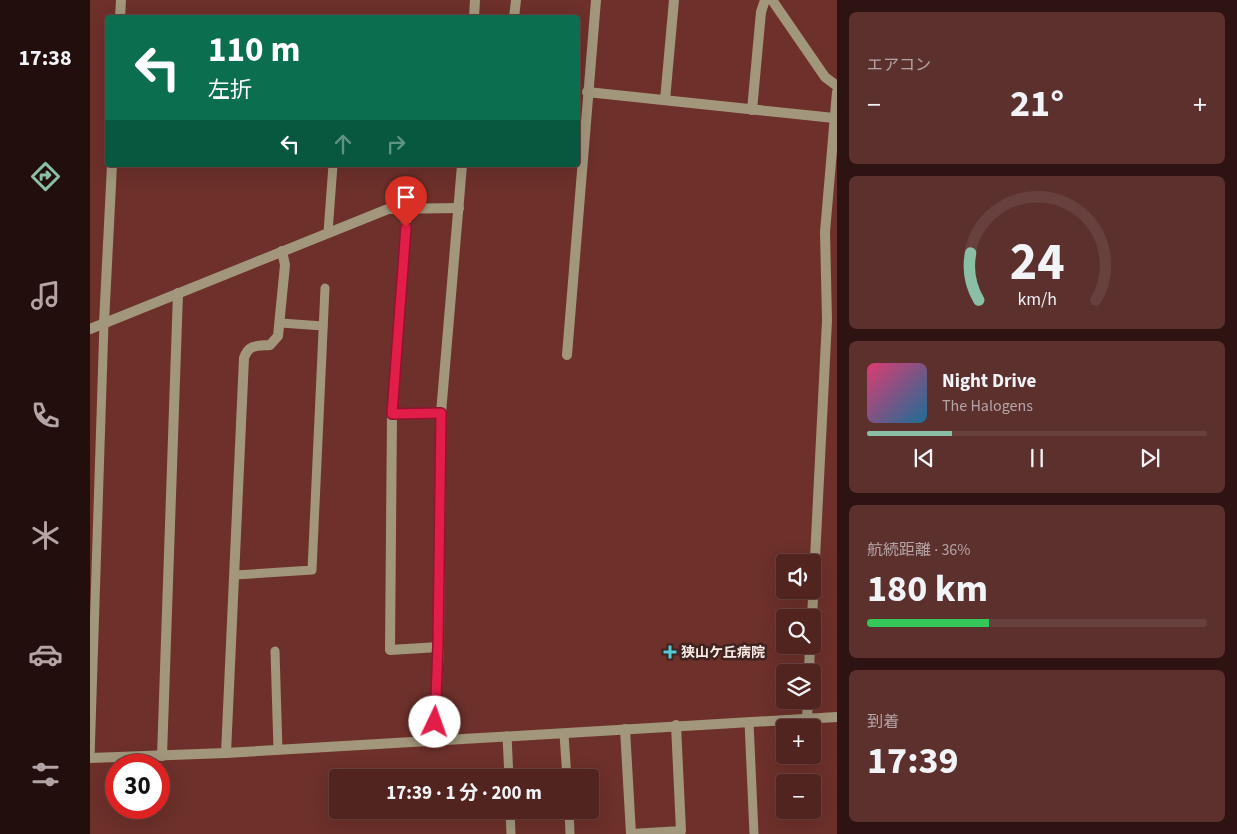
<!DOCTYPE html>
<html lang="ja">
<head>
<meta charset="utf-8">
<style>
  body { margin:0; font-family:"Source Sans 3","Noto Sans JP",sans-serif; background:#5c302d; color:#f1f3f6; height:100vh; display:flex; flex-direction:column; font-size:19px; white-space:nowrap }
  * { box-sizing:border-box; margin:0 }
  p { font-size:16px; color:#b5a4a5 }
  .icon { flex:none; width:28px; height:28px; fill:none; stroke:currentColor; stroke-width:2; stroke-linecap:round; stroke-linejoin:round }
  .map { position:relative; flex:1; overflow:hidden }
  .panel { display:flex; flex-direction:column; gap:12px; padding:12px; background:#2d1412; width:400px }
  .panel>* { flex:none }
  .hud { position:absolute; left:15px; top:15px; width:475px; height:152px; border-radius:5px; box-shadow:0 5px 20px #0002,0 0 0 1px #68413e; background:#0b6e4f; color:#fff; overflow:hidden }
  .controls { position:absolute; left:686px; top:554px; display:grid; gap:10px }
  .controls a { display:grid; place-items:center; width:45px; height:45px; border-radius:5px; background:#522420; box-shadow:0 5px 20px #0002,0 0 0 1px #68413e; font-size:25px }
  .speed { position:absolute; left:15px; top:754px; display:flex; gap:10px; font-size:25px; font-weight:700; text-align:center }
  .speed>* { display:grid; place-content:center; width:65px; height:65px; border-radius:50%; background:#522420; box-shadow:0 5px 20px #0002,0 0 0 1px #68413e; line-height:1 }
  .speed .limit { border:8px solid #d22; background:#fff; color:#111 }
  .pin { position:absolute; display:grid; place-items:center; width:42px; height:42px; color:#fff; margin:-51px -21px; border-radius:50% 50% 50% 0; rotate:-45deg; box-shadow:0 0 5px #0007 }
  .pin .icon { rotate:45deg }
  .me { position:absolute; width:55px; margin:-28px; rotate:3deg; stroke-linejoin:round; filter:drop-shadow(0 0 4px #0008) }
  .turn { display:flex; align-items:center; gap:18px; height:105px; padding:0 20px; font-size:22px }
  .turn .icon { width:65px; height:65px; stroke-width:2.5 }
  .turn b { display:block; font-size:35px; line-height:42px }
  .lanes { display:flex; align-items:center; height:48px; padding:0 20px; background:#0003; justify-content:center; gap:25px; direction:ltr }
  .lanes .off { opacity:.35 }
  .big { font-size:38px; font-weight:700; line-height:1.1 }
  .panel .tile { flex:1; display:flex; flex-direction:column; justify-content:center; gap:8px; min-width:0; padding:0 18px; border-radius:8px; background:#5c302d }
  .panel .dial { align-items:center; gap:0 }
  .dial svg { height:130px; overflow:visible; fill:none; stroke:#68413e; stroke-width:7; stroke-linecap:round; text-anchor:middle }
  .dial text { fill:#f1f3f6; stroke:none }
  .song { display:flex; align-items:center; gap:15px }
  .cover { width:60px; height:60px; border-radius:8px; background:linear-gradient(135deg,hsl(340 70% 55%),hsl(200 70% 35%)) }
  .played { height:5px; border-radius:2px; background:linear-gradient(90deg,#8abfa5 25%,#68413e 25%) }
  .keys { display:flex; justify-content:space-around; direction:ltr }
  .heat { display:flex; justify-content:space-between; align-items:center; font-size:28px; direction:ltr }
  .charge { height:8px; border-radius:4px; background:linear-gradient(90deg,#34c759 36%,#68413e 0) }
  .trip { position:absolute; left:239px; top:769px; width:270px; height:50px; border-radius:5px; background:#522420; box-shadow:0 5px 20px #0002,0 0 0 1px #68413e; font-weight:700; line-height:50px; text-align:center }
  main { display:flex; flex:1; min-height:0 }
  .menu { display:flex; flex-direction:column; width:90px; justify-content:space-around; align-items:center; background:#210e0d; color:#b5a4a5 }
  .menu .icon { width:35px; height:35px }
  .menu .on { color:#8abfa5 }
  .menu b { font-size:22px; color:#f1f3f6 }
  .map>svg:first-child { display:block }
</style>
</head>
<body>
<main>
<nav class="menu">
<b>17:38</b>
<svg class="icon on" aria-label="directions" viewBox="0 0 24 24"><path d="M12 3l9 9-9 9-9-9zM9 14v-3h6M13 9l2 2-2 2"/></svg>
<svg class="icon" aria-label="music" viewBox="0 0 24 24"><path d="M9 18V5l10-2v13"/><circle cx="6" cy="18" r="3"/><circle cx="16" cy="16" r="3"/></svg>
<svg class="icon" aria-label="phone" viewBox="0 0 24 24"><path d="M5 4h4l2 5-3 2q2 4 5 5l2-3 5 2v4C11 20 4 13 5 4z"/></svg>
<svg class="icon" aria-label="climate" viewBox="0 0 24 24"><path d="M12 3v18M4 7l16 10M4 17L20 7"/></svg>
<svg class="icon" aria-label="car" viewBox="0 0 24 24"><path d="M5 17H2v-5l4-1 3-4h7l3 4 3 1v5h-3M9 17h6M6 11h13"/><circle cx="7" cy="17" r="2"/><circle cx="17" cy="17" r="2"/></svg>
<svg class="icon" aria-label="filters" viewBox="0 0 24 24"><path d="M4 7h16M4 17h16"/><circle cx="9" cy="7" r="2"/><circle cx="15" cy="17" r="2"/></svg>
</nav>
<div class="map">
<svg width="747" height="834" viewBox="0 0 747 834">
  <rect width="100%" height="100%" fill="#6d302a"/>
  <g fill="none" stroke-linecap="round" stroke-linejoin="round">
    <!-- service -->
    <g stroke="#a2967c" stroke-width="9">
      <polyline points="238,232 243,165"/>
      <polyline points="191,323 233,326"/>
      <polyline points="145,575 222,570 235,288"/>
      <polyline points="185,651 188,750"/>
      <polyline points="659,722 664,834"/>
      <polyline points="474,734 477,778"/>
      <polyline points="417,736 419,778"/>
      <polyline points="0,758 14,323"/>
      <polyline points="420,810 421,834"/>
      <polyline points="479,810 480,834"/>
    </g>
    <!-- minor -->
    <g stroke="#a2967c" stroke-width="10">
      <polyline points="682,0 735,77 747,86"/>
      <polyline points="30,18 31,0"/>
      <polyline points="384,18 385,0"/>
      <polyline points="424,18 426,0"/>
      <polyline points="497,92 744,118"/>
      <polyline points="575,100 584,0"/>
      <polyline points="662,110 671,12 675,0"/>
      <polyline points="317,209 302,414 300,650 349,647"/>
      <polyline points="14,323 22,165"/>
      <polyline points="0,329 298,209 369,208"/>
      <polyline points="477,355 506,0"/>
      <polyline points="302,414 351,413"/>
      <polyline points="722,618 737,320 735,232 747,92"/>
      <polyline points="719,672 720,645"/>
      <polyline points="717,718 718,700"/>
      <polyline points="535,729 541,834 591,831 586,725"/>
      <polyline points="344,741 349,647 351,413 372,165"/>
      <path d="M136,753L154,358C159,344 167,346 180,345L188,336L195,265L192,251"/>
      <polyline points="72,756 88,293"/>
      <polyline points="0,758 136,753 747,717"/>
    </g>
  </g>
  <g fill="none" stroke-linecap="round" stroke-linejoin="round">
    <defs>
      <polyline id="route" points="316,227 302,414 351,413 348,646 345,722"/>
    </defs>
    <!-- route casing -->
    <use href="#route" stroke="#92132f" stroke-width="12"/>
    <!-- route -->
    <use href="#route" stroke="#e11d48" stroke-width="9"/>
  </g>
  <!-- markers -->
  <path fill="#53cbda" stroke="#3f231f" stroke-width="2" d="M577.5 644.5h5v5h5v5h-5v5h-5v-5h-5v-5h5z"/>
  <g text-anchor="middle" stroke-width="5" stroke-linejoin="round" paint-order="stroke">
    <!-- poi labels -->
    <g font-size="14" font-weight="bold" fill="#faeae8" stroke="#3f231f" text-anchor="start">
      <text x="591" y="657">狭山ケ丘病院</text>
    </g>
  </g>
</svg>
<div class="controls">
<a><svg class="icon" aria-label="sound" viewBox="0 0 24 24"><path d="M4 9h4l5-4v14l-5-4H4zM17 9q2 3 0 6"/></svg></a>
<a><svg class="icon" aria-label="search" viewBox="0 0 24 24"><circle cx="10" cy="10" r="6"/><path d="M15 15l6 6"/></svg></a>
<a><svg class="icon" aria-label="layers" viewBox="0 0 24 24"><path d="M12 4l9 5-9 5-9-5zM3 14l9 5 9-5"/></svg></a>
<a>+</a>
<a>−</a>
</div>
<div class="speed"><div class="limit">30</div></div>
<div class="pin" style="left:316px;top:227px;background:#d93025"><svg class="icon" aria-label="arrive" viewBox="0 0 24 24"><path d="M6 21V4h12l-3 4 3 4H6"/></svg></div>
<svg class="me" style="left:345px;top:722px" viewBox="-20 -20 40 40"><circle r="19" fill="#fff"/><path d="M0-13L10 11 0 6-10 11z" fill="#e11d48"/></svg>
<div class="trip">17:39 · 1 分 · 200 m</div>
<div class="hud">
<div class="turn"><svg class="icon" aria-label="left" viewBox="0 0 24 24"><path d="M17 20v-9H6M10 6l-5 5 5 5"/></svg><div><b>110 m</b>左折</div></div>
<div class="lanes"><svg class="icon" aria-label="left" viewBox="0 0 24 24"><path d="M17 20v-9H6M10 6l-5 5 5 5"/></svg><svg class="icon off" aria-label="ahead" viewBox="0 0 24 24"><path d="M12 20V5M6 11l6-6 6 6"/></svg><svg class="icon off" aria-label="right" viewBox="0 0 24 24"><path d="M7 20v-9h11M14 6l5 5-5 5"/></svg></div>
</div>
</div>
<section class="panel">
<div class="tile"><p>エアコン</p>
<div class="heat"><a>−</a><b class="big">21°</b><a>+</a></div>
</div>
<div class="tile dial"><svg viewBox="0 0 100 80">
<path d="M14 69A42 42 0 1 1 86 69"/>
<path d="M14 69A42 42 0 0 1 9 40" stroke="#8abfa5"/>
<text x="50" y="56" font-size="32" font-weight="700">24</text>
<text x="50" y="72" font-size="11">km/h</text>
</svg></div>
<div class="tile">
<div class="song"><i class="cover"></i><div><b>Night Drive</b><p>The Halogens</p></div></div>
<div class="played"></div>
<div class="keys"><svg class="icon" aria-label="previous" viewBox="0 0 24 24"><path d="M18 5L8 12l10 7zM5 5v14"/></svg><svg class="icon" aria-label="pause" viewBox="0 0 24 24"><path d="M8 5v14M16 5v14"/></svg><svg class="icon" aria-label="next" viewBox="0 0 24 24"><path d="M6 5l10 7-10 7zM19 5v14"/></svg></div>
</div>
<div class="tile"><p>航続距離 · 36%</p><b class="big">180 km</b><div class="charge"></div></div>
<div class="tile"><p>到着</p><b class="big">17:39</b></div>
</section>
</main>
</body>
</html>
